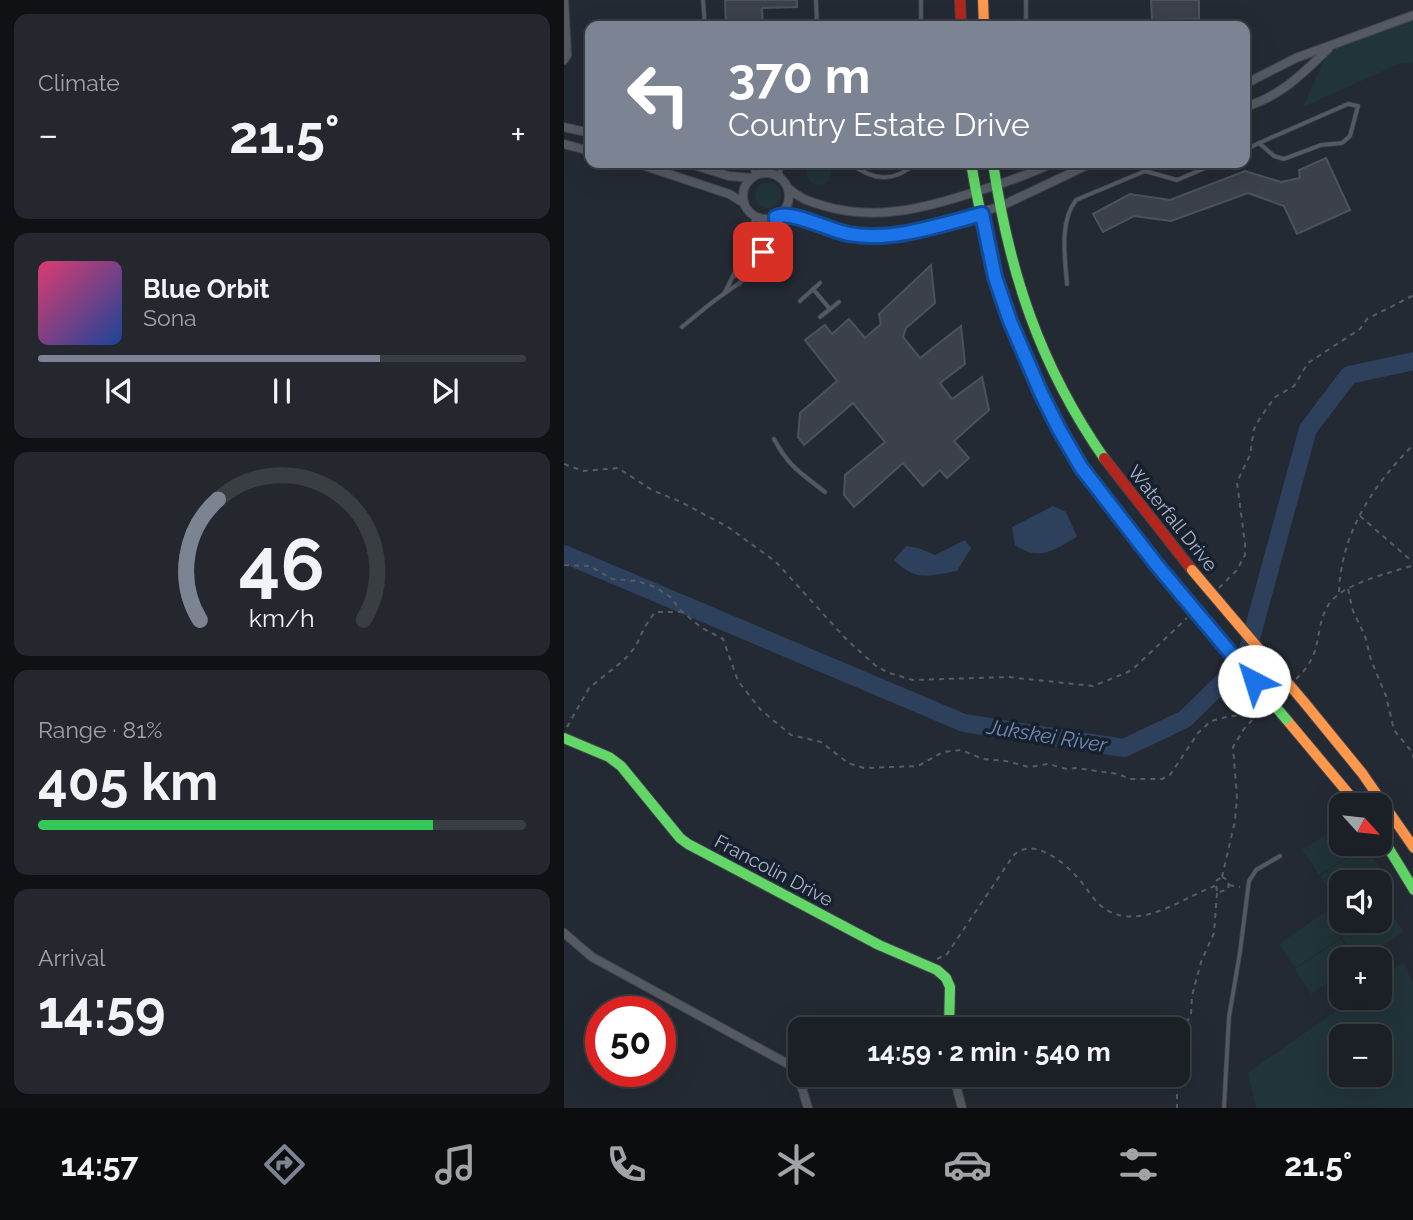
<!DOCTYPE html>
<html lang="en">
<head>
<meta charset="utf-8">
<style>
  body { margin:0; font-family:Raleway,sans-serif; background:#24282e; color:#f1f3f6; height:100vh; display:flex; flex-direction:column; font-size:26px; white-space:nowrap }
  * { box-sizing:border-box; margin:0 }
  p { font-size:23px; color:#a0a3a7 }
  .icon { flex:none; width:38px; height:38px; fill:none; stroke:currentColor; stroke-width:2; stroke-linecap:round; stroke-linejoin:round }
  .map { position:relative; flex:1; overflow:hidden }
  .details { display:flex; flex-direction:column; gap:14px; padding:14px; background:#0f1215; width:564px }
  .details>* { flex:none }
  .hud { position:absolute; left:21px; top:21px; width:665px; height:147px; border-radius:14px; box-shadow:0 7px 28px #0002,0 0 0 2px #393e43; background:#7c8493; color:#fff; overflow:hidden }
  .needle { width:46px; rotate:117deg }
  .buttons { position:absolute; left:765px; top:793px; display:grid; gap:14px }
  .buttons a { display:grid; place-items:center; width:63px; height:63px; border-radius:14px; background:#1b2026; box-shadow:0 7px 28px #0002,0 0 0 2px #393e43; font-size:35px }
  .speed { position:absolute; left:21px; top:996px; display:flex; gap:14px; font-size:35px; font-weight:700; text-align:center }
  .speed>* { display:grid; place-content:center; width:91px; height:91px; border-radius:50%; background:#1b2026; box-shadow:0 7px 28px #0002,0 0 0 2px #393e43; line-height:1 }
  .speed .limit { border:10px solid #d22; background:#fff; color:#111 }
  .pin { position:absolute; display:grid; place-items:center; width:60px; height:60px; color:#fff; margin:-30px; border-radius:14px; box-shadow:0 4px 10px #0006 }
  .me { position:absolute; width:77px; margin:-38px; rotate:320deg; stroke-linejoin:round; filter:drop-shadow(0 0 5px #0008) }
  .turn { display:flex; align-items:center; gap:24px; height:147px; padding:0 28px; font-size:32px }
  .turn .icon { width:91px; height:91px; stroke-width:2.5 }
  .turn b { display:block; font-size:49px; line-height:60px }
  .big { font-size:52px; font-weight:700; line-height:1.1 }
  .details .widget { flex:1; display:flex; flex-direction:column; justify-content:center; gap:10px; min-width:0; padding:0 24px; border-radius:14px; background:#24282e }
  .details .dial { align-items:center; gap:0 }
  .dial svg { height:182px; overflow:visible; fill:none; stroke:#393e43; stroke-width:7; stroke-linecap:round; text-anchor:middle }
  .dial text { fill:#f1f3f6; stroke:none }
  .song { display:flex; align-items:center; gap:21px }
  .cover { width:84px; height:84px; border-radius:10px; background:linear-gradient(135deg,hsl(340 70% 55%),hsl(220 70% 35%)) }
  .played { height:7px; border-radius:4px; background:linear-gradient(90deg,#7c8493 70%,#393e43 70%) }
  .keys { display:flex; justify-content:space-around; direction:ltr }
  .heat { display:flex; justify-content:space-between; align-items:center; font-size:38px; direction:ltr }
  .charge { height:10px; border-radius:5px; background:linear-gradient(90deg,#34c759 81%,#393e43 0) }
  .trip { position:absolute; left:224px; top:1017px; width:402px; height:70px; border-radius:14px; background:#1b2026; box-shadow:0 7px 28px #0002,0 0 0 2px #393e43; font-weight:700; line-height:70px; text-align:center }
  .menu { display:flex; height:112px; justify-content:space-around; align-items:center; background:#0b0d0f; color:#a0a3a7 }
  .menu .icon { width:49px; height:49px }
  .menu .selected { color:#7c8493 }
  .menu b { font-size:32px; color:#f1f3f6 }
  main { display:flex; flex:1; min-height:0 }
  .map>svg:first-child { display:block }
</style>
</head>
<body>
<main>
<section class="details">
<div class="widget"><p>Climate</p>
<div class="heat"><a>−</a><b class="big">21.5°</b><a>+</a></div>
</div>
<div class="widget">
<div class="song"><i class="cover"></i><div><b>Blue Orbit</b><p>Sona</p></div></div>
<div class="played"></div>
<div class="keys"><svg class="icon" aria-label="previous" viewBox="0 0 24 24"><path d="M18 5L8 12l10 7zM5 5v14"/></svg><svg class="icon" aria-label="pause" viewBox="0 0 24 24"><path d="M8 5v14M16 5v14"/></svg><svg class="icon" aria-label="next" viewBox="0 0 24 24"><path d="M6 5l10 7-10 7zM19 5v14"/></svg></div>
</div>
<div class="widget dial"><svg viewBox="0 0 100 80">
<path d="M14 69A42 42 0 1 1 86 69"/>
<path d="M14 69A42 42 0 0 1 22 16" stroke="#7c8493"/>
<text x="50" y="56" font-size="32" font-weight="700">46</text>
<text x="50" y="72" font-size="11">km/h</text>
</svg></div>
<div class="widget"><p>Range · 81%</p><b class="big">405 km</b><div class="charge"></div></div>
<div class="widget"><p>Arrival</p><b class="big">14:59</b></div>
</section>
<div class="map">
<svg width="850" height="1108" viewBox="0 0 850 1108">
  <rect width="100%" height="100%" fill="#242a33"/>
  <!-- green -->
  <g fill="#213439" fill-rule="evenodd">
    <polygon points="849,15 849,64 837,63 739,107 766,47"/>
    <circle cx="255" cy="173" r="12"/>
    <circle cx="204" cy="195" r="13"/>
    <polygon points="777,825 777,844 800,845 755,875 738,850"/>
    <polygon points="801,846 817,870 799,882 777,882 777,897 772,900 756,876"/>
    <polygon points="816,895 839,932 798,959 792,959 761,912 777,902 777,920 816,920"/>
    <polygon points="760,913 777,938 731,968 715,944"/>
    <polygon points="777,939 790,959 777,959 777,974 747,994 731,969"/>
    <path d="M840,962L849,982V1108H692L684,1073L790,998H816V980ZM777,1036H816V1074H777Z"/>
  </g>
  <!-- water -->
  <g fill="#2d405c">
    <path d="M489,506L502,512L513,537C489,550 476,562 451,545L448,527Z"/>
    <path d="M401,540L407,548L393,571C364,576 353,582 330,560L342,546L354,548L371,555Z"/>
  </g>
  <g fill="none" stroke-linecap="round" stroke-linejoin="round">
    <!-- river -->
    <polyline stroke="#2d405c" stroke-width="18" points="0,554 400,723 560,748 621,719 681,660 744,429 785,375 850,361"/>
  </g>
  <!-- building -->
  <g fill="#3b4049" stroke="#4b525c" stroke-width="2">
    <polygon points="161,0 233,0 233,7 198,8 199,26 162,26"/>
    <polygon points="587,0 635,0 635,19 588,20"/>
    <polygon points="762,158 786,210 733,234 720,206 684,193 607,221 570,216 539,232 529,214 566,194 606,200 681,171 717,182 736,178 735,170"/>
    <polygon points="367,265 371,303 342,328 339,337 356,358 397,326 401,364 376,383 388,399 418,377 425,410 390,441 405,458 383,478 376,470 359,486 339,463 290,507 280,495 281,475 321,442 289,403 240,445 234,437 236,413 273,381 241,340 261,325 268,334 285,319 301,338 317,324 315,314"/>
  </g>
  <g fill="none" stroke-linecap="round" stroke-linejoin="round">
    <defs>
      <g id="lane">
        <polyline points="139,0 141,26"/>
        <polyline points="252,0 253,26"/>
        <polyline points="462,0 462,26"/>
        <polyline points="357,26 357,0"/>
        <polyline points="681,150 695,143 784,104 794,106 786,136 778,143 757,145 720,159 710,156 695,143"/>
        <polyline points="184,163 192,175"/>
        <polyline points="218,163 216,172 220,181"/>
        <path d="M286,163C309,181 330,183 352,163"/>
        <polyline points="197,173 210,163"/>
        <polyline points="171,276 194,241 195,218"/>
        <polyline points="175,284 193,261 210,233"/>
        <path d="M503,284C501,257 495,222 512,200L581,171L613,180L653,163"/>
        <polyline points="249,289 266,309"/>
        <polyline points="161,292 188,238 190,216"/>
        <polyline points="236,301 256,283"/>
        <polyline points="256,317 275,302"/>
        <path d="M118,327C132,316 146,303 161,293C190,273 215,258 212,217"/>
        <path d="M210,439C225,467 237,473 261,492"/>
        <polyline points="660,1108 665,1017 676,952 685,881 692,870 716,856"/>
      </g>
      <g id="street">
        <polyline points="0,60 3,55 0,0"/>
        <polyline points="681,84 732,58 850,15"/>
        <path d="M681,107C717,96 737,75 764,49"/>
        <polyline points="0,127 26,133"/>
        <polyline points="0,144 26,151"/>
        <polyline points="72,163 165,194 180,203"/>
        <polyline points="123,163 165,176 188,178"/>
        <circle cx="202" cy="196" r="23"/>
        <path d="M224,188C235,198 244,201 257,205C311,222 362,208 414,191C440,183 464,175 489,163"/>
        <polyline points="216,215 229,217 284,234 336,234 435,207 528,163"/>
        <polyline points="0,933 28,957 224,1064 234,1075 244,1108"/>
        <polyline points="389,1074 398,1108"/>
      </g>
      <g id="fast">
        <path d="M407,163C425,271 458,374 517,466C544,508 577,546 608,585"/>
        <path d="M429,163C445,272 476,366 540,458"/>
        <polyline points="0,738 45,757 57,766 116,838 124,844 315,945 373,970 382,978 386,987 385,1029"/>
        <polyline points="816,834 850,890"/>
      </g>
      <g id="slow">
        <polyline points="419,0 420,26"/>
        <polyline points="740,702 798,773 850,848"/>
        <polyline points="722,719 794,805"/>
      </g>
      <g id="jam">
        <polyline points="396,0 397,26"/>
        <polyline points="540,458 628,570"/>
      </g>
    </defs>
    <!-- lane casing -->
    <use href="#lane" stroke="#40444b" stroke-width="5"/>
    <!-- street casing -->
    <use href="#street" stroke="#40444b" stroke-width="10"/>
    <!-- fast casing -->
    <use href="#fast" stroke="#40444b" stroke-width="12"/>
    <!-- slow casing -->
    <use href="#slow" stroke="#40444b" stroke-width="12"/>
    <!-- jam casing -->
    <use href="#jam" stroke="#40444b" stroke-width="12"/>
    <!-- path -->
    <g stroke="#565c63" stroke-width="2" stroke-dasharray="5 5" stroke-linecap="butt">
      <polyline points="0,464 19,471 54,468 88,490 117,502 164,527 212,562 283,640 312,666 325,673 349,680 444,677 529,686 562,673 570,668 623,618"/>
      <polyline points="796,516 850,563"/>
      <polyline points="0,565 26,566 48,579 73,581 91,587 108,598 115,609 138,628 159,639 174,681 196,709 227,735 257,742 284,763 300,768 354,766 379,752 397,750 419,759 442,761 465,767 484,764 503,769 512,768 554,774 566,779 598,779 606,775 634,733 647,721 666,716 691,715"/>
      <polyline points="655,588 673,570 681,555 681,544 673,482 686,455 690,429 696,418 711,397 730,386 744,363 796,329 803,319 850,295"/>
      <polyline points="784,589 789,611 801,636 807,660 822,696 830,730 848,752 850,759"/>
      <path d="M775,592C777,533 809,485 850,444"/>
      <path d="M732,679C762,651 748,631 765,604C779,583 826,573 850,565"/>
      <polyline points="3,727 25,688 60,660 72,646 80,628 91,612 117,612"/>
      <polyline points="658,877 671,821 673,797 669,747 680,729 699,708"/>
      <polygon points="658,877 665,881 664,889 653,893 652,881"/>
      <polyline points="665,885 676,887"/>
      <path d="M373,959L383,954L449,856C467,836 499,861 512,876C521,885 527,897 536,905C543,911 551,915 560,916C592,920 623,896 651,886"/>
      <polyline points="614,1041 627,1014 628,996 637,962 650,933 653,893"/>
      <polyline points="613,1074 613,1108"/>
    </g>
    <!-- lane -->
    <use href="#lane" stroke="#545962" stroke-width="3.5"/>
    <!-- street -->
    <use href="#street" stroke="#545962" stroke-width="8"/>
    <!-- fast -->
    <use href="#fast" stroke="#63d668" stroke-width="10"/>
    <!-- slow -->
    <use href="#slow" stroke="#ff974d" stroke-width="10"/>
    <!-- jam -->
    <use href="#jam" stroke="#b3261e" stroke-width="10"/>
    <defs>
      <polyline id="fast-bridge" points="608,585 722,719"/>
      <polyline id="slow-bridge" points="628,570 740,702"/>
    </defs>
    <!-- fast-bridge casing -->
    <use href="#fast-bridge" stroke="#40444b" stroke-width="12" stroke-linecap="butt"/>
    <!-- slow-bridge casing -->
    <use href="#slow-bridge" stroke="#40444b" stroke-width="12" stroke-linecap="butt"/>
    <!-- fast-bridge -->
    <use href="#fast-bridge" stroke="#63d668" stroke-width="10"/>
    <!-- slow-bridge -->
    <use href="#slow-bridge" stroke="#ff974d" stroke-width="10"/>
  </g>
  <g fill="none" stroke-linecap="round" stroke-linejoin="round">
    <defs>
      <path id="route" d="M199,252L213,228L212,217C229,210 265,231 285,234C329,242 375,225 418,214L431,277L446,321L477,393L495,429L517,467L592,564L690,681"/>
    </defs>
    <!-- route casing -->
    <use href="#route" stroke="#114b97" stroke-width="18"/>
    <!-- route -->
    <use href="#route" stroke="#1a73e8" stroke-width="12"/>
  </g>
  <g text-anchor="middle" stroke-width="7" stroke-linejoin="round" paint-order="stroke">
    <!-- street labels -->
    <g font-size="19" fill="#acb5c6" stroke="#17202e">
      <text transform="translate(609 518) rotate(51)" y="7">Waterfall Drive</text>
      <text transform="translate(210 870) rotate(28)" y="7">Francolin Drive</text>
    </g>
    <!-- water labels -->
    <g font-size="21" font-style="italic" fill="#718bb2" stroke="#17202e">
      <text transform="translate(483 736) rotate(9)" y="7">Jukskei River</text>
    </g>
  </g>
</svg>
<div class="buttons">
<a><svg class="needle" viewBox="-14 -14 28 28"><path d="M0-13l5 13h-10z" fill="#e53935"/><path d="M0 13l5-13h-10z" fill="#a0a3a7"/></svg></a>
<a><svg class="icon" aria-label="sound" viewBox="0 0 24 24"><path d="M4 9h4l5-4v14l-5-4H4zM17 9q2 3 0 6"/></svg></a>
<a>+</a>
<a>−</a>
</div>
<div class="speed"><div class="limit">50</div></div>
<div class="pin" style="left:199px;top:252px;background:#d93025"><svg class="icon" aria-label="arrive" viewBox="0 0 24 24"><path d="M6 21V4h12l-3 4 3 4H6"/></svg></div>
<svg class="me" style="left:690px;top:681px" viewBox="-20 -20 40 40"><circle r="19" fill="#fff"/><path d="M0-13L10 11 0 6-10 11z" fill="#1a73e8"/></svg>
<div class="trip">14:59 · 2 min · 540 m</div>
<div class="hud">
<div class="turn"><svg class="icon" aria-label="left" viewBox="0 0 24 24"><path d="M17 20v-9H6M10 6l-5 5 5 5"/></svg><div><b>370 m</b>Country Estate Drive</div></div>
</div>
</div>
</main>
<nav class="menu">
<b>14:57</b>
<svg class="icon selected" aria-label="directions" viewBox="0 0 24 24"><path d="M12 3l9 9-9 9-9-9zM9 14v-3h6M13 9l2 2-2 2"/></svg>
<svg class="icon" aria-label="music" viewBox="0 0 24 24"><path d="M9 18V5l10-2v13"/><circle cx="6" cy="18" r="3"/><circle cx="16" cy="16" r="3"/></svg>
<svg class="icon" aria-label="phone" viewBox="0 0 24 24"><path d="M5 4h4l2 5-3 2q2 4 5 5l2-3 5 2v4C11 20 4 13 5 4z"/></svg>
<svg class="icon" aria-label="climate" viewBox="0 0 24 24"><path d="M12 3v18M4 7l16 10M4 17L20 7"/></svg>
<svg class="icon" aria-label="car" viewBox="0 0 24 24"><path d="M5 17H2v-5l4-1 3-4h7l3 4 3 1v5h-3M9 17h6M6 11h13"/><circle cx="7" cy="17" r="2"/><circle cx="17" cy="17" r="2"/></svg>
<svg class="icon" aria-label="filters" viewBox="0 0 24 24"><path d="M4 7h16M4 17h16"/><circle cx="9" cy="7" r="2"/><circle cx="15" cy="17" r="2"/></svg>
<b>21.5°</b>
</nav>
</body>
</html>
